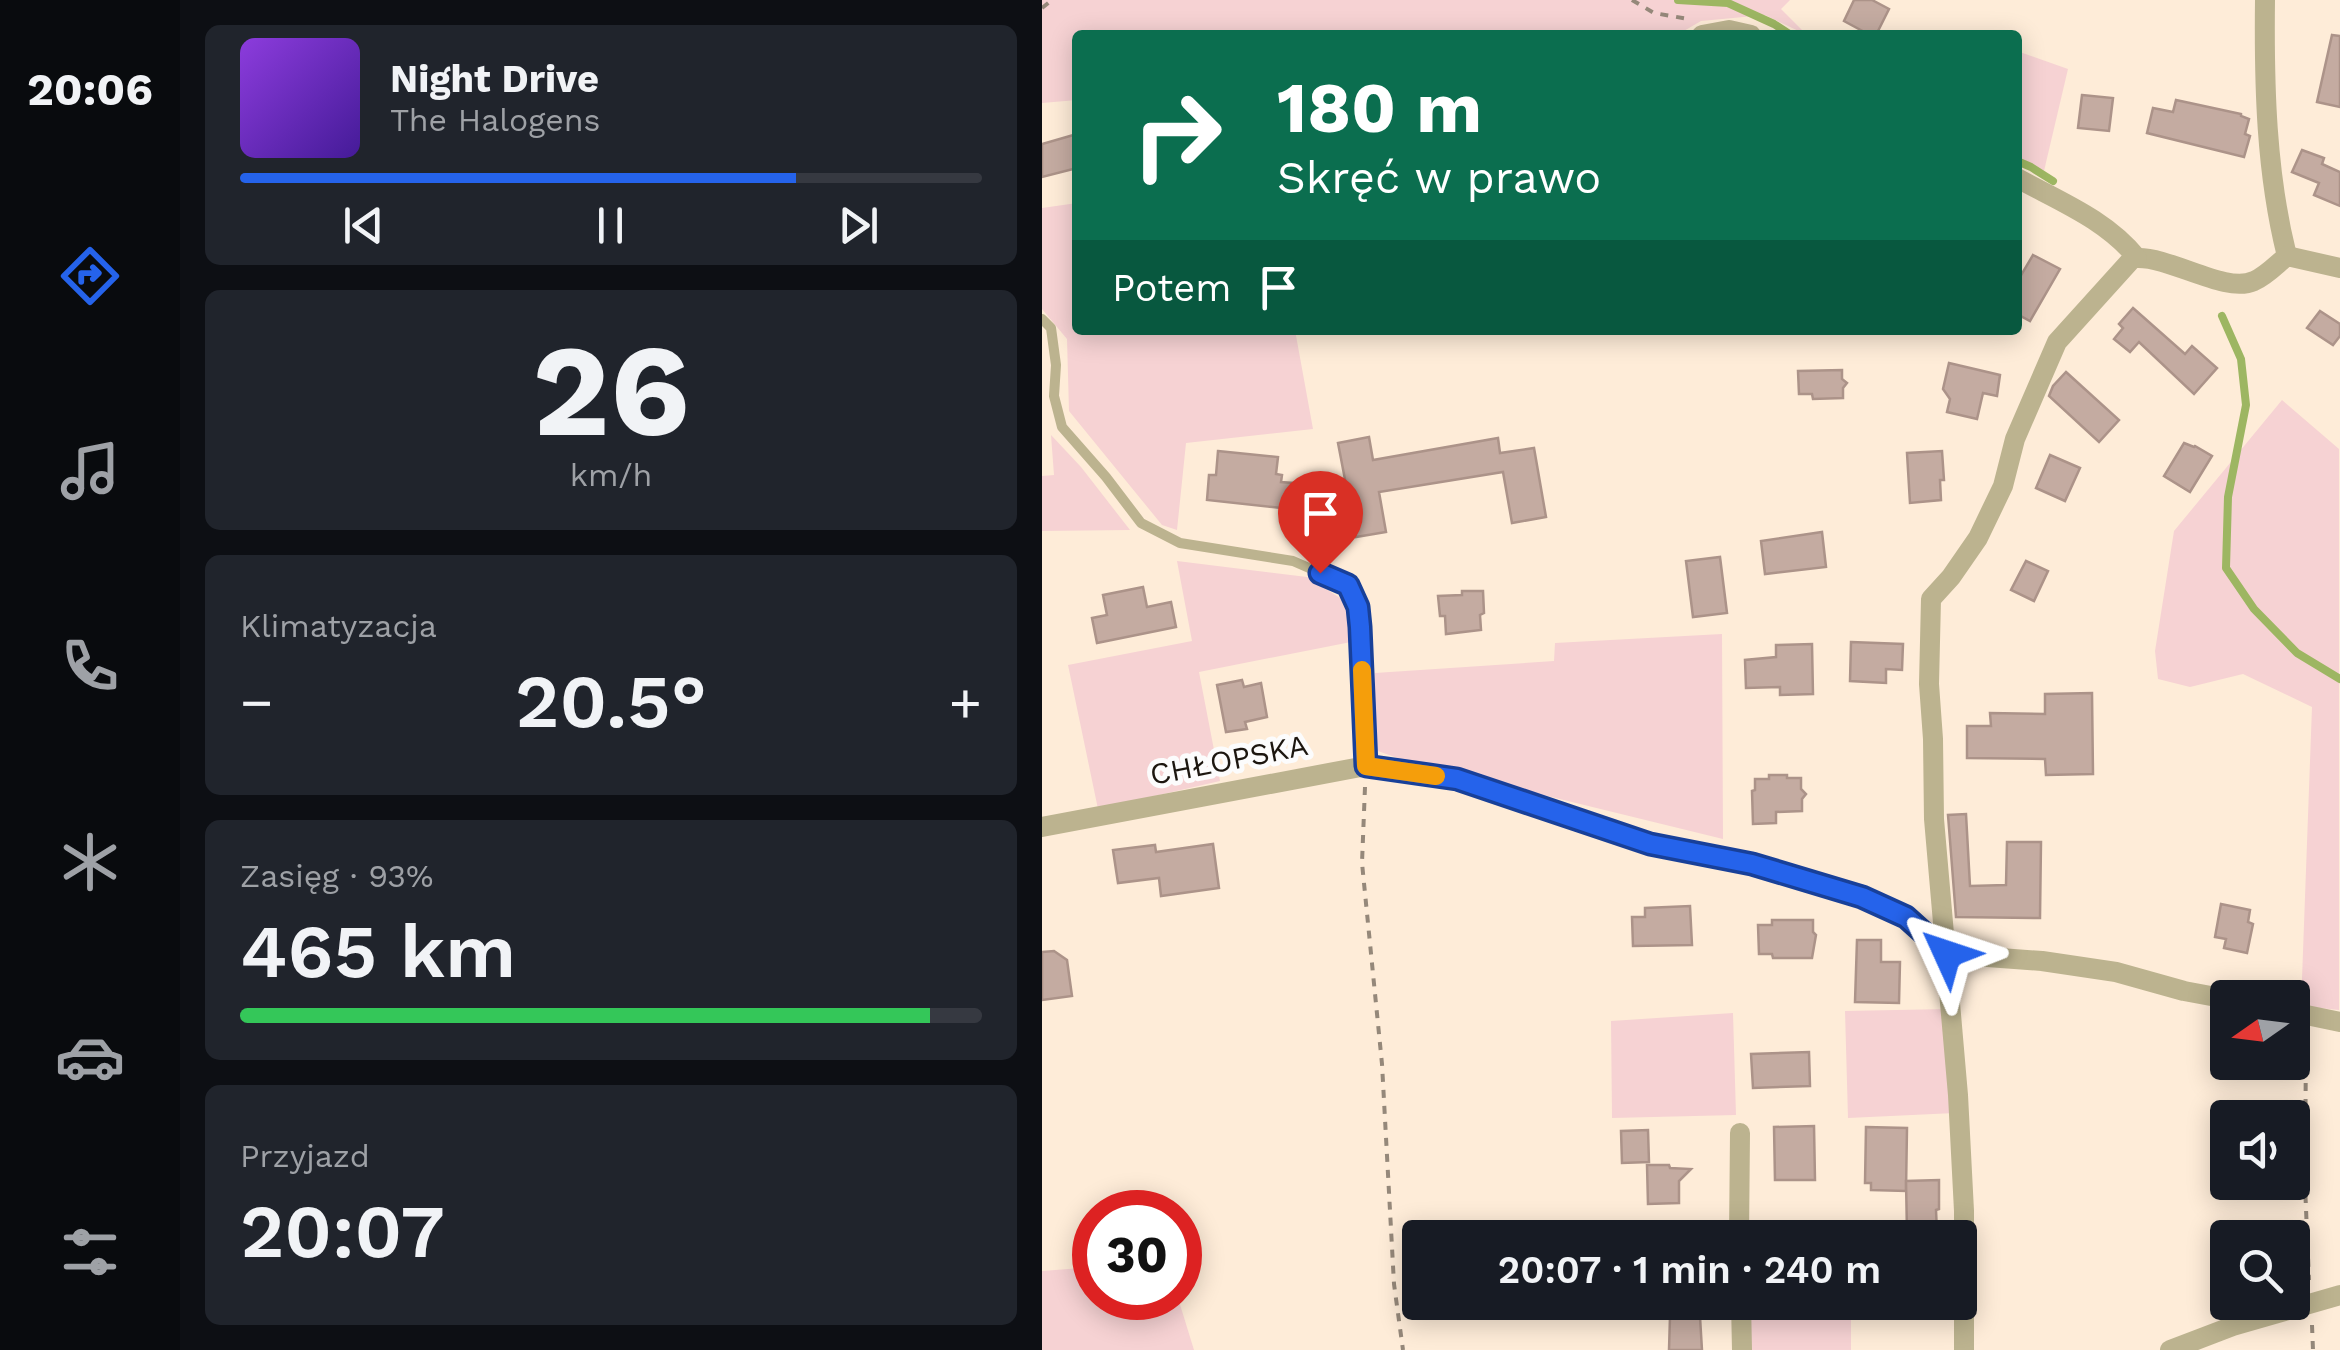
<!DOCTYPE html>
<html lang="pl">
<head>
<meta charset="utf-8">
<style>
  body { margin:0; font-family:"Work Sans",sans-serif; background:#20242c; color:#f1f3f6; height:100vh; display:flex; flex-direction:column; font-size:38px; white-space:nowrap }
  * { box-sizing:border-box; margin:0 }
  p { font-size:32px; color:#9ea1a6 }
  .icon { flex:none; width:55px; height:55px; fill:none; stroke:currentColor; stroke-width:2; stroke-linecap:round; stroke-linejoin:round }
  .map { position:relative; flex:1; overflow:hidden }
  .panel { display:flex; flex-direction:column; gap:25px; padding:25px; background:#0d0f14; width:862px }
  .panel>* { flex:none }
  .hud { position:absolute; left:30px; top:30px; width:950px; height:305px; border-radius:10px; box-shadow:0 5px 25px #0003; background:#0b6e4f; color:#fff; overflow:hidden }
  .needle { width:65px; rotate:256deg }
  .tools { position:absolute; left:1168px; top:980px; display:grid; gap:20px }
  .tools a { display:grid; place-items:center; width:100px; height:100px; border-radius:10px; background:#171b24; box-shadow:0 5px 25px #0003; font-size:50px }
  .speed { position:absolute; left:30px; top:1190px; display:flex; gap:20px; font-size:50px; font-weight:700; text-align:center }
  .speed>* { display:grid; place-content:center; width:130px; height:130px; border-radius:50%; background:#171b24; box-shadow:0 5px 25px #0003; line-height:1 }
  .speed .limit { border:15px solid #d22; background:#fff; color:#111 }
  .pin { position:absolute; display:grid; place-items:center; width:85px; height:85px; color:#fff; margin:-102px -42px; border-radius:50% 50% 50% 0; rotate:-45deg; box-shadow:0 0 10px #0007 }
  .pin .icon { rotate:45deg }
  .me { position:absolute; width:110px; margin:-55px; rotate:312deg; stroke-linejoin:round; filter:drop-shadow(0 0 8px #0008) }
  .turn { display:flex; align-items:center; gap:35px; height:210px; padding:0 40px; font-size:45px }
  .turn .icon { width:130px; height:130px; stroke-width:2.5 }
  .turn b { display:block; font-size:70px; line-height:85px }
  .then { display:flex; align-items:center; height:95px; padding:0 40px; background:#0003; gap:20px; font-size:38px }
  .big { font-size:75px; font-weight:600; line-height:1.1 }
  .panel .tile { flex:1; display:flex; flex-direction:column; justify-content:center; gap:15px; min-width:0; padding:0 35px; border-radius:15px; background:#20242c }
  .panel .dial { align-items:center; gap:0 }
  .dial b { font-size:130px; line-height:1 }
  .song { display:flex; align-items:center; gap:30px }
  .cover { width:120px; height:120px; border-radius:15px; background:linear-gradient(135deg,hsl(270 70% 55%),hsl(260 70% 35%)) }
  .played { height:10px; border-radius:5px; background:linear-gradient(90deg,#2563eb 75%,#363941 75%) }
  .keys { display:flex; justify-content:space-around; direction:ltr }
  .heat { display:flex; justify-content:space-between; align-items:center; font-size:55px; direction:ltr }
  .charge { height:15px; border-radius:8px; background:linear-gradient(90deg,#34c759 93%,#363941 0) }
  .trip { position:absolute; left:360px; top:1220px; width:575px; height:100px; border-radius:10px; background:#171b24; box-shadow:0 5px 25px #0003; font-weight:600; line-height:100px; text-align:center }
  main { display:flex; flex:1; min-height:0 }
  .tabs { display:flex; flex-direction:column; width:180px; justify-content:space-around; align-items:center; background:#090b0e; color:#9ea1a6 }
  .tabs .icon { width:70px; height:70px }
  .tabs .selected { color:#2563eb }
  .tabs b { font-size:45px; color:#f1f3f6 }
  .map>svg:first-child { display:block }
</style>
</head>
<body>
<main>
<nav class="tabs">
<b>20:06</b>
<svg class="icon selected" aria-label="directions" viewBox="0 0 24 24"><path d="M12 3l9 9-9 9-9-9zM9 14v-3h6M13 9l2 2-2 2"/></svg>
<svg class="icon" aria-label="music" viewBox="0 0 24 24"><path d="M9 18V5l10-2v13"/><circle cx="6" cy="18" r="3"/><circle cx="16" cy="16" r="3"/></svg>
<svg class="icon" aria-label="phone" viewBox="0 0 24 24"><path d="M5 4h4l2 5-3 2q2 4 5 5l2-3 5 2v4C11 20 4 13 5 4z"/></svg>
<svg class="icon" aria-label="climate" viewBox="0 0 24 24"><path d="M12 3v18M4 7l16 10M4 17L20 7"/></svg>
<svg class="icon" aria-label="car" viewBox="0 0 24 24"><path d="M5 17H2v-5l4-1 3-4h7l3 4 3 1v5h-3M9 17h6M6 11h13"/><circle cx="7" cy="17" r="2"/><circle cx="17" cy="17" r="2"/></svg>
<svg class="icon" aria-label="filters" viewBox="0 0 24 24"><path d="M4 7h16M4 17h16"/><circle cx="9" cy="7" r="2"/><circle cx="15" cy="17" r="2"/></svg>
</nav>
<section class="panel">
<div class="tile">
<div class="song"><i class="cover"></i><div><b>Night Drive</b><p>The Halogens</p></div></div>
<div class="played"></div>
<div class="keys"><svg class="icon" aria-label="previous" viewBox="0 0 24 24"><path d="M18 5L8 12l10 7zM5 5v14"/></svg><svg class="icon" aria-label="pause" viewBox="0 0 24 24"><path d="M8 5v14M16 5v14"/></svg><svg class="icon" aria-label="next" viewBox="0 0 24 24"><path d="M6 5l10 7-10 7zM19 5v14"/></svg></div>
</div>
<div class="tile dial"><b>26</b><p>km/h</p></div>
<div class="tile"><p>Klimatyzacja</p>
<div class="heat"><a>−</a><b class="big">20.5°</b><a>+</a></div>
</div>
<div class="tile"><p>Zasięg · 93%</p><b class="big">465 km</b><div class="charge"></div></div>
<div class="tile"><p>Przyjazd</p><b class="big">20:07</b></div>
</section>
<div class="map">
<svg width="1298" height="1350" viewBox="0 0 1298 1350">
  <rect width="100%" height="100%" fill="#feecd8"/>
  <!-- green -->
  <g fill="#f6d2d3">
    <polygon points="0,0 748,0 739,9 765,35 723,15 659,21 635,35 35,35 35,100 0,103"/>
    <polygon points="975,51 1026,69 1002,171 975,160"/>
    <polygon points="35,203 35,330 253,330 271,429 144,443 135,530 120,525 27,411 25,339 0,309 0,208"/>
    <polygon points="1240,400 1297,449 1297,1010 1259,1006 1270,707 1201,674 1148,687 1116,679 1113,651 1132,531"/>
    <polygon points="9,435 39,467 88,530 0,531 0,476 12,475"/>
    <polygon points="135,561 265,577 306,603 309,642 157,672 178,781 56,809 26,665 150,641"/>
    <polygon points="680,634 681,839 370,763 333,750 333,673 512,661 513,643"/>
    <polygon points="905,1009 913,1113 806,1118 803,1011"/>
    <polygon points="691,1013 694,1115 570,1118 569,1021"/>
    <polygon points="52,1267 52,1298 136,1298 152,1350 0,1350 0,1271"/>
    <polygon points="702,1303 809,1303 809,1350 703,1350"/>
  </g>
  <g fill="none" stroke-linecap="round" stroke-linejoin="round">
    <!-- stream -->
    <g stroke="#9db662" stroke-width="8">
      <polyline points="636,0 686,3 732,24 749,35"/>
      <polyline points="975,161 989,167 1011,181"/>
      <polyline points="1180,316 1199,359 1204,405 1186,497 1184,568 1212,609 1255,653 1298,679"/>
    </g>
  </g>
  <!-- building -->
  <g fill="#c4aba1" stroke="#ac9389" stroke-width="2.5">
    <polygon points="812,0 830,0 847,9 834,35 828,35 802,21"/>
    <polygon points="1290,35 1298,36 1298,107 1275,102"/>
    <polygon points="1040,95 1071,98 1067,131 1036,128"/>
    <polygon points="1134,100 1199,114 1199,116 1207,119 1203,134 1208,136 1202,157 1105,133 1111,108 1131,112"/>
    <polygon points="35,134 35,168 0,177 0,144"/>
    <polygon points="1260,150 1282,158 1280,164 1298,172 1298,206 1272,195 1277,183 1250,172"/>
    <polygon points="991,255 1018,269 988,321 975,314 975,282"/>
    <polygon points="1091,308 1143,354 1150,346 1175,368 1152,394 1097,342 1088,352 1072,339 1081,328 1077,324"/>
    <polygon points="1278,311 1298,324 1298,336 1291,345 1265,328"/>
    <polygon points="907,363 958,375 955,396 941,393 935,419 905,412 908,399 901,389"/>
    <polygon points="800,370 800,379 805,383 801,388 801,398 771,399 770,394 757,394 756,371"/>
    <polygon points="1024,372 1077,420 1057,442 1007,396 1011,386"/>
    <polygon points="327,437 331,460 456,438 458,453 492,448 504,517 470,523 461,472 337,492 344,532 314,537 296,443"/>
    <polygon points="1142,443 1152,447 1153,446 1170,456 1148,492 1122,476"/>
    <polygon points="176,451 236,457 234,474 240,475 239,482 251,483 249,509 165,500 167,475 174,475"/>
    <polygon points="900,451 902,480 898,480 899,500 868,503 865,453"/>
    <polygon points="1008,455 1038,468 1023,501 994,488"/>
    <polygon points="780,532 784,567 723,574 719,541"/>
    <polygon points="678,557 685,613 651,617 644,561"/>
    <polygon points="984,561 1006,571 992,601 969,590"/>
    <polygon points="101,587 105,607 129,602 134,627 55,643 50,618 65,615 61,595"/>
    <polygon points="420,591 441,591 442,613 438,615 439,630 404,634 403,616 398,616 396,596 420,595"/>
    <polygon points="809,642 861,644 860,670 844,669 844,683 808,681"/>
    <polygon points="770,644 771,694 738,695 738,687 704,688 703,660 734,657 734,645"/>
    <polygon points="200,680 202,687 219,683 225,717 203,722 205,729 184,732 175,685"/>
    <polygon points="1050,693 1051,774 1004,775 1003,759 925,758 925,726 949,726 948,713 1003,714 1003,694"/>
    <polygon points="727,775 745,775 745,778 759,778 759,789 764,794 760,799 760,811 734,812 734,823 711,824 710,791 713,790 713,779 727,779"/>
    <polygon points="924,814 928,886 964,885 965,842 999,842 998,918 914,917 906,815"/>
    <polygon points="171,844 177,888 119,896 117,878 76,883 71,850 113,845 114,852"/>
    <polygon points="1179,904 1208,910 1206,922 1211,924 1205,953 1182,948 1184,939 1173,937"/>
    <polygon points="648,906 650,945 591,946 590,917 603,917 603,908"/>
    <polygon points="730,920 771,920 771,932 774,935 770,958 731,958 730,954 717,954 716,925 730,925"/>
    <polygon points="815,940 839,940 839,962 858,962 857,1003 813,1002"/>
    <polygon points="12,951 25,960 30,996 0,1000 0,952"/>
    <polygon points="767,1052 768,1086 711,1088 709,1054"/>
    <polygon points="772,1126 773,1180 733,1180 732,1127"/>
    <polygon points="824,1127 865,1128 864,1191 829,1190 829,1183 823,1183"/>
    <polygon points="606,1130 607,1162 580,1163 579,1131"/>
    <polygon points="605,1165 627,1165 628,1168 649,1169 637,1181 637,1203 606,1204"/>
    <polygon points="897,1180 897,1209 894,1210 895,1232 865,1233 864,1181"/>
    <polygon points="628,1317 658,1317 660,1350 627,1350"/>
  </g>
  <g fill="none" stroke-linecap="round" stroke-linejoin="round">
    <!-- path -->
    <g stroke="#95887a" stroke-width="4" stroke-dasharray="8 8" stroke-linecap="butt">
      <polyline points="590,0 612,13 646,19"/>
      <polyline points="0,8 10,0"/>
      <polyline points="323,787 320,863 340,1064 352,1284 361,1350"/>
      <polyline points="1264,1035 1263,1185 1267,1280"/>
      <polyline points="1270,1325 1271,1350"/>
    </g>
    <!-- lane -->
    <polyline stroke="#bcb38f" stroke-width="10" points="0,319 9,328 14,365 12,396 20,427 64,477 99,523 138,543 251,561 306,585 315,607 318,627 324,766"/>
    <!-- street -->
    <g stroke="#bcb38f" stroke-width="20">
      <path d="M1223,0C1222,85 1224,173 1245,256"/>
      <polyline points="660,35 687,30 709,35"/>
      <path d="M975,178C1017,201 1065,220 1095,258"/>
      <path d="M1095,258C1130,257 1183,294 1212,281C1224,276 1235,264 1245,256L1298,268"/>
      <polyline points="0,827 324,766 415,779 608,844 711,864 820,897 864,917 905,954 1000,961 1074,972 1142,991 1185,999"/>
      <polyline points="1250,1012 1298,1022"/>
      <polyline points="697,1238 698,1133"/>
      <polyline points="699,1302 700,1350"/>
      <polyline points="922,1350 922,1211 916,1095 892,819 891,739 887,684 889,599 909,577 936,538 961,486 973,439 1015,342 1090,259 1095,258"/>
      <polyline points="1128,1350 1191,1326 1298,1295"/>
    </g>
  </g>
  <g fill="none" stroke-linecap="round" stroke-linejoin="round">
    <defs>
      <polyline id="route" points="278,573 306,585 316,607 318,627 324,766 415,779 608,844 710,864 820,897 864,917 905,954"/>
    </defs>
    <!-- route casing -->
    <use href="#route" stroke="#184099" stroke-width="25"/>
    <!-- route -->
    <use href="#route" stroke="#2563eb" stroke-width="18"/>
    <!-- slow -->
    <polyline stroke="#f59e0b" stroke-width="18" points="320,670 324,766 394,776"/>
  </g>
  <g text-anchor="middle" stroke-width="10" stroke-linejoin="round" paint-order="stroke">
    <!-- street labels -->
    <g font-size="30" fill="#1c160f" stroke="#fcfcfc">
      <text transform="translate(187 760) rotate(-11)" y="10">CHŁOPSKA</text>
    </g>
  </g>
</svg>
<div class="tools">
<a><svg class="needle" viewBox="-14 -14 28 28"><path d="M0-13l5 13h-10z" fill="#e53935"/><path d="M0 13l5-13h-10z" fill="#9ea1a6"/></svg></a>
<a><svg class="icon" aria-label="sound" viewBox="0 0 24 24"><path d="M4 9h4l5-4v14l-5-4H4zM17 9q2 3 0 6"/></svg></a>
<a><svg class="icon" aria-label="search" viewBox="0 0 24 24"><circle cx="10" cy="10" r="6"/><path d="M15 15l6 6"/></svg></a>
</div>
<div class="speed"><div class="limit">30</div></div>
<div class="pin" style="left:278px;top:573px;background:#d93025"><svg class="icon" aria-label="arrive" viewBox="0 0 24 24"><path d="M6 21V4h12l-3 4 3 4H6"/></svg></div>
<svg class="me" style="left:905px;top:954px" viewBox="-20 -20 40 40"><path d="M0-17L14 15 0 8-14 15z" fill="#2563eb" stroke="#fff" stroke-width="4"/></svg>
<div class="trip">20:07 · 1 min · 240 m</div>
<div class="hud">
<div class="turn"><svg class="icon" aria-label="right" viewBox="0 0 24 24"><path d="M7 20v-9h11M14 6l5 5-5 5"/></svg><div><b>180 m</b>Skręć w prawo</div></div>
<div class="then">Potem<svg class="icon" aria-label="arrive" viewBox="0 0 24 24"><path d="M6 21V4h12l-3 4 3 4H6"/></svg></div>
</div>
</div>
</main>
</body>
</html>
